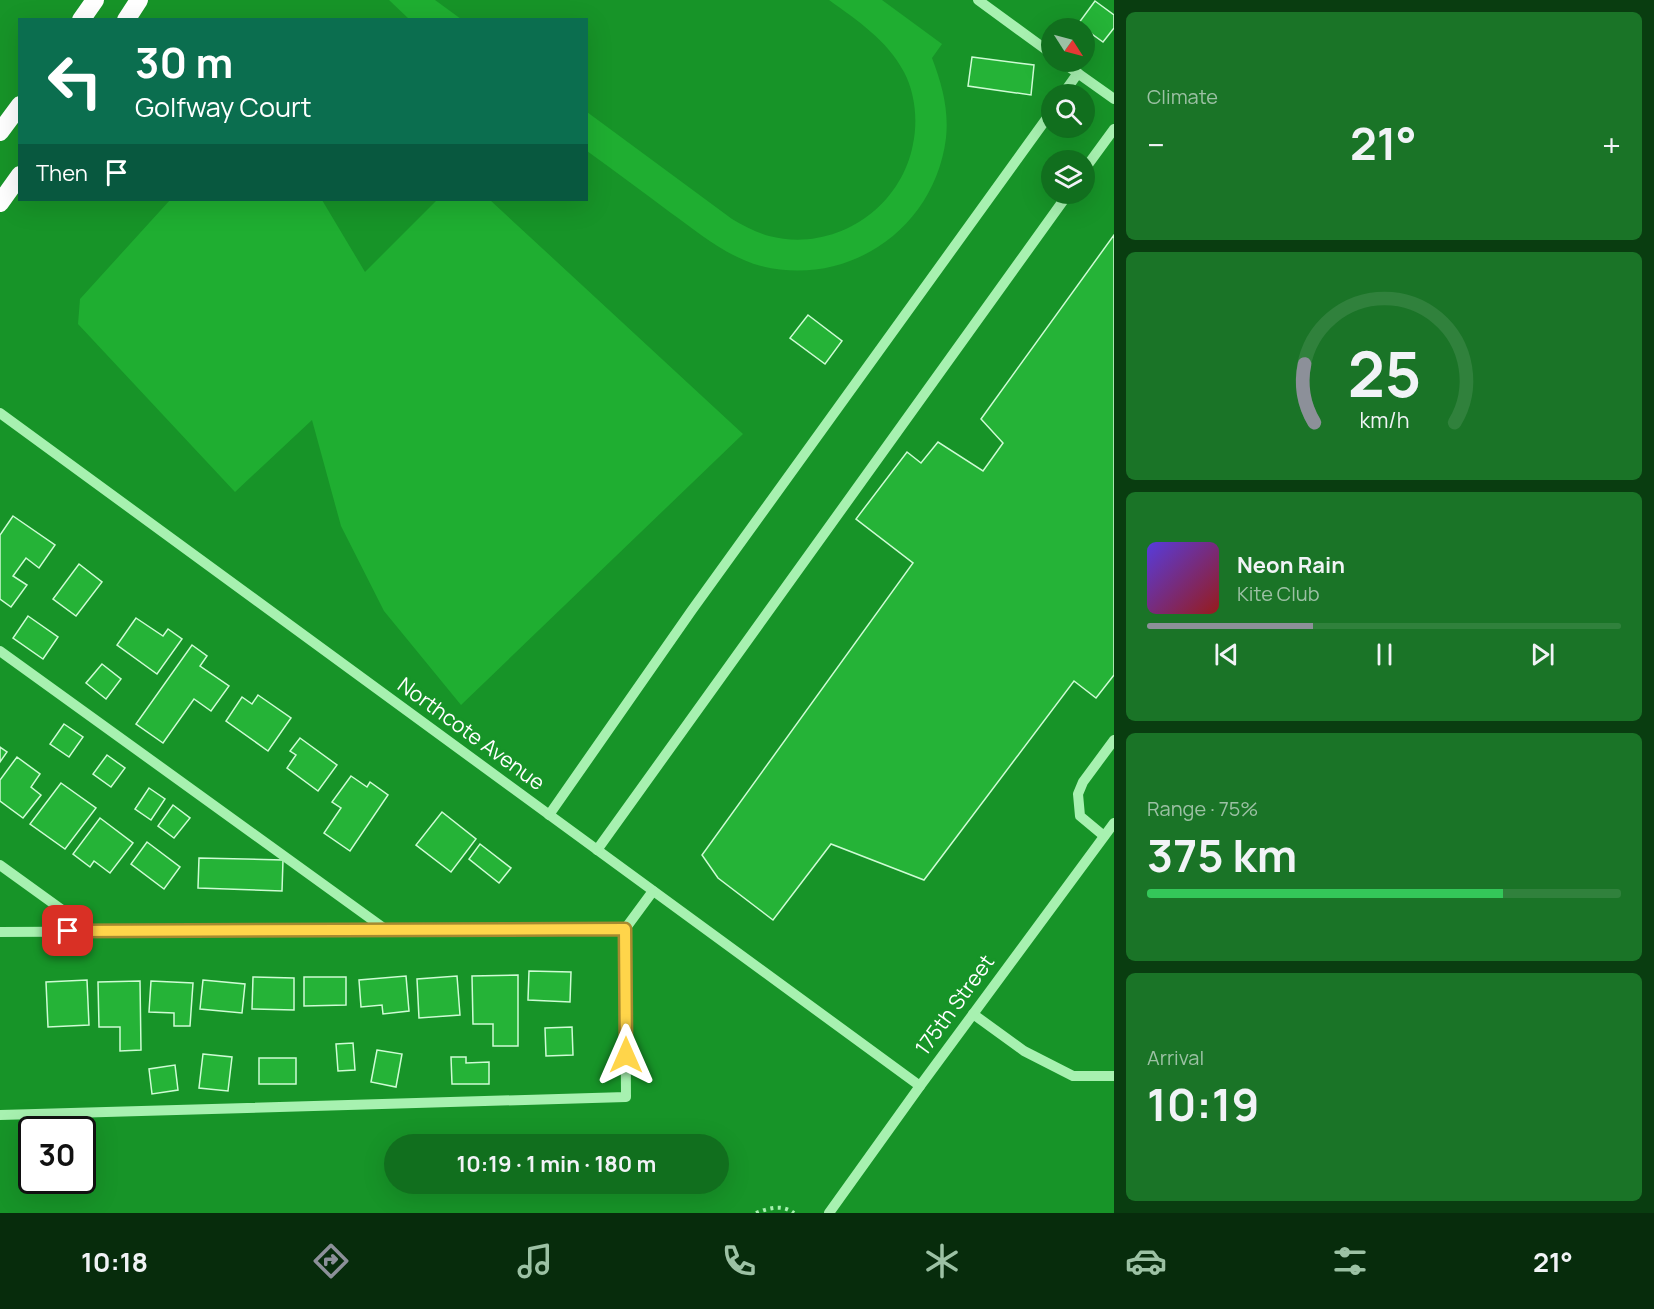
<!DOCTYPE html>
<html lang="en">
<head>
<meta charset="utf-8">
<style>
  body { margin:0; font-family:Manrope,sans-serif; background:#1a7427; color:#f1f3f6; height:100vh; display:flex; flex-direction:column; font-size:22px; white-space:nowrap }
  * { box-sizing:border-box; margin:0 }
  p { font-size:20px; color:#9cc1a4 }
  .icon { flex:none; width:33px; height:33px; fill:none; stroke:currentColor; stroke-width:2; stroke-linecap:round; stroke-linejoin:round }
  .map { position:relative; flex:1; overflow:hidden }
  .drawer { display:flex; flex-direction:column; gap:12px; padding:12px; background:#093d10; width:540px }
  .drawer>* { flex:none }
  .top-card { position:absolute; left:18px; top:18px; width:570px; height:183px; border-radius:0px; box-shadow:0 6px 24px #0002; background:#0b6e4f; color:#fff; overflow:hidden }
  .needle { width:39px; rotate:126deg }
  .fabs { position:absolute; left:1041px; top:18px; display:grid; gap:12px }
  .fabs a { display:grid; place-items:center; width:54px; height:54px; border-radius:50%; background:#116f1e; box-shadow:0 6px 24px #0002; font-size:30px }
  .speed { position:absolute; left:18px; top:1116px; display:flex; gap:12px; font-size:30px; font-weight:700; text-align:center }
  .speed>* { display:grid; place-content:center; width:78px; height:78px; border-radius:50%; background:#116f1e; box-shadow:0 6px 24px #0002; line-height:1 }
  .speed .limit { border:3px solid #111; border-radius:9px; background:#fff; color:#111 }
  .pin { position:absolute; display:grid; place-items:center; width:51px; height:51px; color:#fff; margin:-26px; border-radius:12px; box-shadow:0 3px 9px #0006 }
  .me { position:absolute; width:66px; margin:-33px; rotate:0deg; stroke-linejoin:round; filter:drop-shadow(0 0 4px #0008) }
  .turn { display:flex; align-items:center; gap:21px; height:126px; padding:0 18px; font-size:27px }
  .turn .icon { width:78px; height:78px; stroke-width:2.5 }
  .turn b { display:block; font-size:42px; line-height:51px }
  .then { display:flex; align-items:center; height:57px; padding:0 18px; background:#0003; gap:12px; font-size:22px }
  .big { font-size:45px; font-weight:700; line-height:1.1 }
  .drawer .widget { flex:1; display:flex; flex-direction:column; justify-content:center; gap:9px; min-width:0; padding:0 21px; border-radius:9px; background:#1a7427 }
  .drawer .dial { align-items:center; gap:0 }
  .dial svg { height:156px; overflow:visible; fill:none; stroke:#30813c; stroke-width:7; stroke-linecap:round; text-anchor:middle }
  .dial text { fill:#f1f3f6; stroke:none }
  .song { display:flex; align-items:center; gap:18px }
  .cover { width:72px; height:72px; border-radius:9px; background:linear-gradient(135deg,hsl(250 70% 55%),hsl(0 70% 35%)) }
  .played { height:6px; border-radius:3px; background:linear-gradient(90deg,#8c9099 35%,#30813c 35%) }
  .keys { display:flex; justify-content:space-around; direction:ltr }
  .heat { display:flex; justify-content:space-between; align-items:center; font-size:33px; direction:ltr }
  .charge { height:9px; border-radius:4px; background:linear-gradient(90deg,#34c759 75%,#30813c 0) }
  .trip { position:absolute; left:384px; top:1134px; width:345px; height:60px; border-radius:30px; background:#116f1e; box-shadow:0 6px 24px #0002; font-weight:700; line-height:60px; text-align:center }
  .menu { display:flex; height:96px; justify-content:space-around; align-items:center; background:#072c0c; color:#9cc1a4 }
  .menu .icon { width:42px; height:42px }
  .menu .on { color:#8c9099 }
  .menu b { font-size:27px; color:#f1f3f6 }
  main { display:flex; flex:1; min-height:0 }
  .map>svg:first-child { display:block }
</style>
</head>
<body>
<main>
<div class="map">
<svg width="1114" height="1213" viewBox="0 0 1114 1213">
  <rect width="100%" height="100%" fill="#179428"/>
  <!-- green -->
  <g fill="#1fae31">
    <polygon points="389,0 435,0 461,19 409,19"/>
    <path d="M829,0H882L942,44L932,58C942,84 949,110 946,138C935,228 849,288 761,266C727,257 699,233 671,213C643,192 615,171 587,151V112L732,219C744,226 755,232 769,236C834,253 901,209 913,144C918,120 915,93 904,72C887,40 858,21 829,0Z"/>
    <polygon points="170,200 322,200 365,272 437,200 490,200 743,434 461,705 384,611 341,526 312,420 235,492 78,324 80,299"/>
  </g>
  <!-- building -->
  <g fill="#25b337" stroke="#cefcd4" stroke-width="1.5">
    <polygon points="1095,1 1114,15 1114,28 1103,42 1078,24"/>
    <polygon points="972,57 1034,65 1031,95 968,86"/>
    <polygon points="1114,235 1114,675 1096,698 1074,681 924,880 831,844 773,920 718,878 702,855 913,563 856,519 907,452 921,463 938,442 983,471 1003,443 981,419"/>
    <polygon points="808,315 842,341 825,364 790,338"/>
    <polygon points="13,516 55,545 39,568 26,558 13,576 27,585 11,607 0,599 0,535"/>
    <polygon points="79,564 102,582 76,616 53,599"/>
    <polygon points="28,616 58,637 43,659 13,638"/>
    <polygon points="136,618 163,636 168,629 182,639 157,674 117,645"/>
    <polygon points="192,645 207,656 200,666 229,686 211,711 194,699 163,743 136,724"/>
    <polygon points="102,664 121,679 106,699 86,683"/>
    <polygon points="258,695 291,718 268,751 226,721 242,697 252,704"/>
    <polygon points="64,724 83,737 69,757 50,744"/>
    <polygon points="300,738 337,765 318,791 287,768 296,755 290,751"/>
    <polygon points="0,747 7,752 0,762"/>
    <polygon points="107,755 125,768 111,787 93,774"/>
    <polygon points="17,757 40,774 31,787 41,795 23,818 0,801 0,780"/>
    <polygon points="351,776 367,787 370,782 388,795 350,851 324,833 341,808 332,802"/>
    <polygon points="61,783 96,808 65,849 30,824"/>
    <polygon points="149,788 165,799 151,820 135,809"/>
    <polygon points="173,805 190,818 174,838 158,826"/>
    <polygon points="442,812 476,839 451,872 416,845"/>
    <polygon points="100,818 133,843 110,873 94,861 90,867 73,854"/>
    <polygon points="147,842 180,867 164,889 131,864"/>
    <polygon points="480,844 511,868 499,883 469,859"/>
    <polygon points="199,858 283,860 282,891 198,888"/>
    <polygon points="529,971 571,972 570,1002 528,1000"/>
    <polygon points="518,975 518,1046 493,1046 493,1024 473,1024 472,976"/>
    <polygon points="406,976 409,1011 383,1014 382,1005 361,1007 359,980"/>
    <polygon points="457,976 460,1015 419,1018 417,979"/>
    <polygon points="253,977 294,978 294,1010 252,1009"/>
    <polygon points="304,977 346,977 346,1005 304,1006"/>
    <polygon points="87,980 89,1025 48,1027 46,982"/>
    <polygon points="203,980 245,984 242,1013 200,1009"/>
    <polygon points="140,981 141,1050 120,1051 120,1027 99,1027 98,982"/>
    <polygon points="151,981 193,983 190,1026 174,1026 174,1013 149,1012"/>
    <polygon points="572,1027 573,1055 546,1056 545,1028"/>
    <polygon points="353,1043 355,1070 338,1071 336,1044"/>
    <polygon points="377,1050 402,1054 396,1087 371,1082"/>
    <polygon points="203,1054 232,1057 228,1091 199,1088"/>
    <polygon points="451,1057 466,1057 466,1063 489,1062 489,1084 452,1084"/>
    <rect x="259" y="1058" width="37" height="26"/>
    <polygon points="175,1065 178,1090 152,1094 149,1069"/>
  </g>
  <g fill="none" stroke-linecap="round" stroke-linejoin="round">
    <!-- path -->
    <path stroke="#a7f1b0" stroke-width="4" stroke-dasharray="3 4.5" stroke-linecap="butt" d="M756,1213C769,1208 782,1204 794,1213"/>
    <!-- minor -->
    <g stroke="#a7f1b0" stroke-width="10">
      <polyline points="978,0 1052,54"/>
      <polyline points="1062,62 1114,99"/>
      <polyline points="1063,94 1078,73"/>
      <polyline points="1084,170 1114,129"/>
      <polyline points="0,413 920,1086"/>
      <polyline points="0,651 385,929"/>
      <polyline points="549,815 692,610 1052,111"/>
      <polyline points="1104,836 1080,816 1078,794 1083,782 1114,740"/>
      <polyline points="597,850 1068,194"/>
      <polyline points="0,865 90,930"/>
      <polyline points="0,932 625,929 653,891"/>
      <polyline points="973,1014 1024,1051 1073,1076 1114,1076"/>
      <polyline points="0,1115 626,1097 625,929"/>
      <polyline points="829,1213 920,1086 1114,823"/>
    </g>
    <!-- highway -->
    <g stroke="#fff" stroke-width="18">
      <polyline points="81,20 95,0"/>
      <polyline points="126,20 139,0"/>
      <polyline points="0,132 20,105"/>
      <polyline points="0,203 20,175"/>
    </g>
  </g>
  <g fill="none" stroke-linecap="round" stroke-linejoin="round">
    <defs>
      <polyline id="route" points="68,931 625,929 626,1055"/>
    </defs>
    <!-- route casing -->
    <use href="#route" stroke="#a68a30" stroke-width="15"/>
    <!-- route -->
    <use href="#route" stroke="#ffd54a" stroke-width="10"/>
  </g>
  <g text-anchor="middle" stroke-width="6" stroke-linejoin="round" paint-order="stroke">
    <!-- street labels -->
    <g font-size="21" fill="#fff" stroke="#179428">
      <text transform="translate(471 734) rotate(36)" y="7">Northcote Avenue</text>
      <text transform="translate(955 1005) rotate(-54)" y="7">175th Street</text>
    </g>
  </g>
</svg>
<div class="fabs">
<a><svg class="needle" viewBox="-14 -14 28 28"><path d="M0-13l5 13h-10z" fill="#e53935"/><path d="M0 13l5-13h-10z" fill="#9cc1a4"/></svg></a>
<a><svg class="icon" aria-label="search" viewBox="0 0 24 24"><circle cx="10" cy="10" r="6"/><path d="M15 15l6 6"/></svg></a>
<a><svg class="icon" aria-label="layers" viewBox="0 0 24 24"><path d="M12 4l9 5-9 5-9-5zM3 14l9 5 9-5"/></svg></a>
</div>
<div class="speed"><div class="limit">30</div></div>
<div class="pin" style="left:68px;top:931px;background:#d93025"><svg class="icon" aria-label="arrive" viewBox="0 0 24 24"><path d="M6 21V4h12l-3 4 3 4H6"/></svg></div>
<svg class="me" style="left:626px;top:1055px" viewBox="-20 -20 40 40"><path d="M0-17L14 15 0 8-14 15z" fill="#ffd54a" stroke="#fff" stroke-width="4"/></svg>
<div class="trip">10:19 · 1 min · 180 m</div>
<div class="top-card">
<div class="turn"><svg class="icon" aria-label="left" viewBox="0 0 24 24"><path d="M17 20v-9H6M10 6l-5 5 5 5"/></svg><div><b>30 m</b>Golfway Court</div></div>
<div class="then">Then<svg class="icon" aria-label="arrive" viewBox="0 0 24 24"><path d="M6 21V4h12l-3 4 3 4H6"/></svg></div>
</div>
</div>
<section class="drawer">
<div class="widget"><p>Climate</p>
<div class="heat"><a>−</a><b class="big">21°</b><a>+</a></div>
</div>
<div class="widget dial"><svg viewBox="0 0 100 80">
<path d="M14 69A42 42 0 1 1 86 69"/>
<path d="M14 69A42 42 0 0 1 9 39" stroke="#8c9099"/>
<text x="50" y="56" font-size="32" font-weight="700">25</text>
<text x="50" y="72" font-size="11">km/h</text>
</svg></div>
<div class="widget">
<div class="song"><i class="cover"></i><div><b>Neon Rain</b><p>Kite Club</p></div></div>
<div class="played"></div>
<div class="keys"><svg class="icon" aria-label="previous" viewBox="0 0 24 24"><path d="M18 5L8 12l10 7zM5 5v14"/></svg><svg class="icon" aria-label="pause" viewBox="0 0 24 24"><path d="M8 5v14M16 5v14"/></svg><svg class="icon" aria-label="next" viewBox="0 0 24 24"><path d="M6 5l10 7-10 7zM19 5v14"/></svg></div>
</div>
<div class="widget"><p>Range · 75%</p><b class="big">375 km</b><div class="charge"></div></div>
<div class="widget"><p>Arrival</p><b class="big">10:19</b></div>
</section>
</main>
<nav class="menu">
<b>10:18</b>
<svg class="icon on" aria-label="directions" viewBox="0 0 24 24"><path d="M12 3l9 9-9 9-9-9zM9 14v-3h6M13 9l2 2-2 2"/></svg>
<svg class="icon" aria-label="music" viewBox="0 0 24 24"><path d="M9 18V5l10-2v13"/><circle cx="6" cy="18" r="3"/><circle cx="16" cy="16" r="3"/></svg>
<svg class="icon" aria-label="phone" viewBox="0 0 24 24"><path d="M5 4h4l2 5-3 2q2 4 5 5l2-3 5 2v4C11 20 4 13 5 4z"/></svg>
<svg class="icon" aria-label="climate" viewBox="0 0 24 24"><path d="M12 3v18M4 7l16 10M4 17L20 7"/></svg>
<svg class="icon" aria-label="car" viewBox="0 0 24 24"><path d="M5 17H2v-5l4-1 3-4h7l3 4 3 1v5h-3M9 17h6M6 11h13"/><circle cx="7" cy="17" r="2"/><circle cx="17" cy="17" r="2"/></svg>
<svg class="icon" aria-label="filters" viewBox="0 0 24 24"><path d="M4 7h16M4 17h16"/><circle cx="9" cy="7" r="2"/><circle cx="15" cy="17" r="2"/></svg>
<b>21°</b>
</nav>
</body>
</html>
